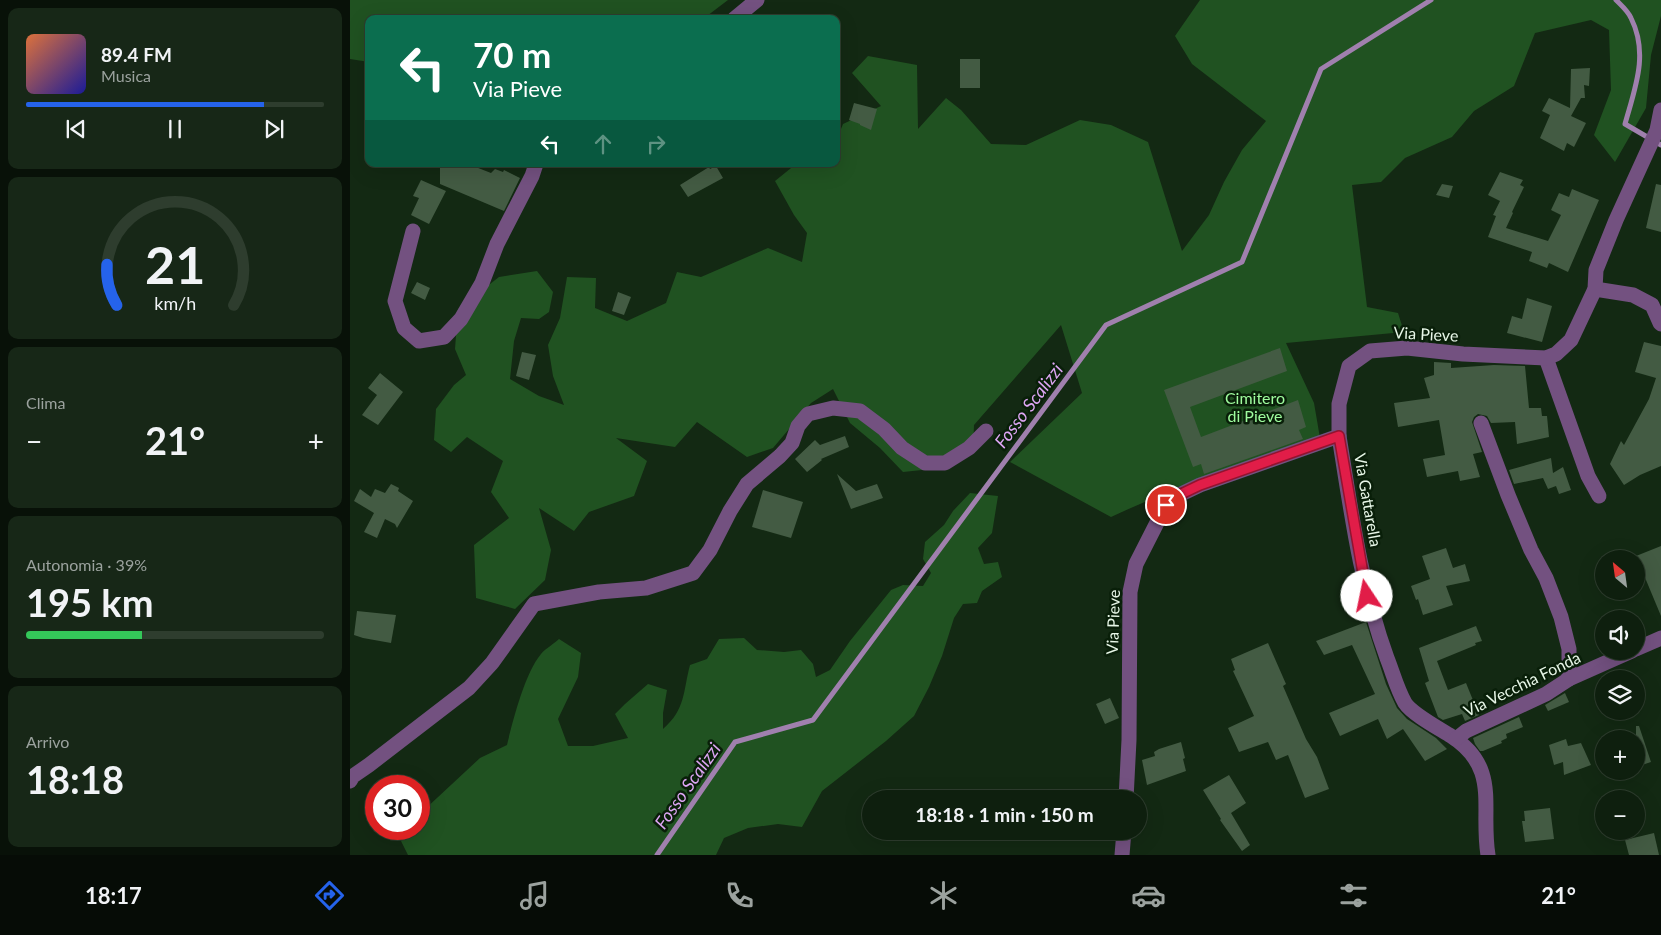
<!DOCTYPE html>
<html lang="it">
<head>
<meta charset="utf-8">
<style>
  body { margin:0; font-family:Lato,sans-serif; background:#172717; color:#f1f3f6; height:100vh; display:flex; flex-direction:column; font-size:19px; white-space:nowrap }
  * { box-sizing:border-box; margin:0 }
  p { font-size:16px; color:#9ba29e }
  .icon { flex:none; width:28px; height:28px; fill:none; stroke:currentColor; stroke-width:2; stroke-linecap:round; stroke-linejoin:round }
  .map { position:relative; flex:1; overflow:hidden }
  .sheet { display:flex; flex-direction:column; gap:8px; padding:8px; background:#081108; width:350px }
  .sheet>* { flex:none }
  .top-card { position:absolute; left:15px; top:15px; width:475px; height:152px; border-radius:10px; box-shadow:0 5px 20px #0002,0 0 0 1px #2e3d2e; background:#0b6e4f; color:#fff; overflow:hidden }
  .needle { width:32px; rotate:331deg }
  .tools { position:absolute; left:1245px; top:550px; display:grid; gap:10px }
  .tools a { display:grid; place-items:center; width:50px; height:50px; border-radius:50%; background:#0e1f0e; box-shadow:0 5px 20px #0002,0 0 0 1px #2e3d2e; font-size:25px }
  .speed { position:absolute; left:15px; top:775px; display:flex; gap:10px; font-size:25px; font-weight:700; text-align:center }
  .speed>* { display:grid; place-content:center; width:65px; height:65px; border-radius:50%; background:#0e1f0e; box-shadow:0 5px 20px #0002,0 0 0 1px #2e3d2e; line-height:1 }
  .speed .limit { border:8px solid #d22; background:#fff; color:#111 }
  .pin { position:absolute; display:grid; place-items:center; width:42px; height:42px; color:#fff; margin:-21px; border:2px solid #fff; border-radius:50%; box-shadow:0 1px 5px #0007 }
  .me { position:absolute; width:55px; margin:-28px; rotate:349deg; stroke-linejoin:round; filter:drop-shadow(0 0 4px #0008) }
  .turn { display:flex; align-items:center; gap:18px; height:105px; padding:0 25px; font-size:22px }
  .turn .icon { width:65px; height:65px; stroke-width:2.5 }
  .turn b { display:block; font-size:35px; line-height:42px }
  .lanes { display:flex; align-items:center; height:48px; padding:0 25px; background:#0003; justify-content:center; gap:25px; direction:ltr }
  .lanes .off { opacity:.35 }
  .big { font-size:38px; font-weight:700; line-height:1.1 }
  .sheet .card { flex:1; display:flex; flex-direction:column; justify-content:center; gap:8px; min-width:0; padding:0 18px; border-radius:10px; background:#172717 }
  .sheet .dial { align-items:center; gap:0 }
  .dial svg { height:130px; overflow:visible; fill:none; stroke:#2e3d2e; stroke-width:7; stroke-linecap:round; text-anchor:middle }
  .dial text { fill:#f1f3f6; stroke:none }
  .song { display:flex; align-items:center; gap:15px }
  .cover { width:60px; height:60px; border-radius:8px; background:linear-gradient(135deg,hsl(20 70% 55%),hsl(240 70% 35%)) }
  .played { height:5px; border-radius:2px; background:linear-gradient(90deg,#2563eb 80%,#2e3d2e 80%) }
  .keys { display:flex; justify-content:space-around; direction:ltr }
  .heat { display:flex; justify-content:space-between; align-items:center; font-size:28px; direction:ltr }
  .charge { height:8px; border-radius:4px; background:linear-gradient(90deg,#34c759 39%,#2e3d2e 0) }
  .trip { position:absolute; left:512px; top:790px; width:285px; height:50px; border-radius:25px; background:#0e1f0e; box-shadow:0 5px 20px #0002,0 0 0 1px #2e3d2e; font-weight:700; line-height:50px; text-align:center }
  .tabs { display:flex; height:80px; justify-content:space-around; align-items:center; background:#060c06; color:#9ba29e }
  .tabs .icon { width:35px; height:35px }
  .tabs .current { color:#2563eb }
  .tabs b { font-size:22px; color:#f1f3f6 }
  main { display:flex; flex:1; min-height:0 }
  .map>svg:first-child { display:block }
</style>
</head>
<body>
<main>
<section class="sheet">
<div class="card">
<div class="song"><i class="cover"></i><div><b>89.4 FM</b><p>Musica</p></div></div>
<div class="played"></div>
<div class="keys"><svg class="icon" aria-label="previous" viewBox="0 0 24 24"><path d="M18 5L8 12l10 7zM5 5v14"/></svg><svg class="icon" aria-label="pause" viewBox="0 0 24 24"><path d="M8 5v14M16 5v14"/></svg><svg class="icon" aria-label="next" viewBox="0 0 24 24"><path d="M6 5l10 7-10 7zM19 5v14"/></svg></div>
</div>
<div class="card dial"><svg viewBox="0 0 100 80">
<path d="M14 69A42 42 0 1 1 86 69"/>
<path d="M14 69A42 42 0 0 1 8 44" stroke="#2563eb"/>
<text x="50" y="56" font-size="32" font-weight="700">21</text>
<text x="50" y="72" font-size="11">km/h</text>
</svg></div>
<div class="card"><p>Clima</p>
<div class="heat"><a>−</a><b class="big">21°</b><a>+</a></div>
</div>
<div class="card"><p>Autonomia · 39%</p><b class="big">195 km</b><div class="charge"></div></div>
<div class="card"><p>Arrivo</p><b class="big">18:18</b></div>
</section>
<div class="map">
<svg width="1311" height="855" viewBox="0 0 1311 855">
  <rect width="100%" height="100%" fill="#132913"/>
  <!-- green -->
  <g fill="#205221">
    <polygon points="0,0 378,0 353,19 196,19 188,14 157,19 19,19 19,62 0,59"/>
    <path d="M850,0H1311V16L1301,55L1296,108L1265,162L1244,135L1261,90L1259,30L1241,20L1185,33L1164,86L1124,111L1102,137L1055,158L1031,182L1002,185L1017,307L1048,313L1054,332L936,343L964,403L970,438C899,462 829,485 761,517L660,462L732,393L711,325L624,425L623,449L591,468L553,472L530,448L500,423L483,389L461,403L423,448L397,457L347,422L325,447L266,438L297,461L284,496L239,512L224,531L189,508L201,550L195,580L165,609L126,598L124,545L159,518L141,492L153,461L117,437L101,452L84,440L86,409L104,385L116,375L105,349L108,309L149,277L187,271L203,292L199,312L189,319L171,318L164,341L160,379L189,396L214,405L203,376L198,345L210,318L217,277L246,278L245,308L277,321L316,303L327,272L351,277L418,248L452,262L457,233L444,215L425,181L446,164H486V141L493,124L531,106L502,73L518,56L567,65L568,129L596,98L611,110L641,144L676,145L730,120L761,125L798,142L832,251L859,215L874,182L892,150L916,121L842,64L825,36Z"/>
    <path d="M620,493L648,496L642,533L628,548L634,564L648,562L652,577L632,591L627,603L613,604L604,618L592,656L579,687L564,716L536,741L472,791L452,827L428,824L398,828L374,838L366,855H58L51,841L60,829H69V817L73,811L130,758L157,745C163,720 175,673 191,654C196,648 204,644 209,639L231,653L228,677L208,719L218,746H243L278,738L265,714L275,704L298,684L317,690L313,713V729C336,709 333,691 340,665L357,659L369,639L394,638L407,650L434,652L451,650L463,664L466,677L480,670L500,641L541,590L553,585L573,586L581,573L573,559L575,542L594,525L603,511Z"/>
  </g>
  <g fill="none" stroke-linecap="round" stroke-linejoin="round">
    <!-- stream -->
    <g stroke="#a080ae" stroke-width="5">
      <path d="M1266,0C1271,5 1278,11 1281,18C1299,54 1285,88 1275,124L1311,145"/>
      <polyline points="307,855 385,742 463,720 756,325 892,262 971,69 1081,0"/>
    </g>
  </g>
  <!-- building -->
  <g fill="#435b43">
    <rect x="610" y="59" width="20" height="29"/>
    <polygon points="1240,68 1239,86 1234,85 1235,98 1231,98 1221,116 1236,123 1224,147 1217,143 1214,151 1190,138 1200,115 1192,111 1199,98 1220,108 1221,69"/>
    <polygon points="504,103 527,109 521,130 510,125 510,124 499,120"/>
    <polygon points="90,164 118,164 141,173 145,169 153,172 154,170 170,178 154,211 90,184"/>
    <polygon points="366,166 373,178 338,197 330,185 359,167 360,169"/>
    <polygon points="1150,172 1173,180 1170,185 1174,187 1162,212 1163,213 1156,228 1198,241 1211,215 1201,210 1209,193 1219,197 1222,189 1249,200 1218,272 1199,263 1197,268 1179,261 1182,252 1138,237 1146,216 1143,215 1150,201 1138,195"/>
    <polygon points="71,180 96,191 79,224 61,215 69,198 63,196"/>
    <polygon points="1092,184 1103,186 1099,198 1086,195"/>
    <polygon points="1306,184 1311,185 1311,232 1296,228"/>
    <polygon points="67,282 80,288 75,300 61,293"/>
    <polygon points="268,292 281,297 274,315 262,311"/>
    <polygon points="1177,298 1202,306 1192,342 1157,333 1162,316 1172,319"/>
    <polygon points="1294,342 1311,346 1311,466 1290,475 1274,485 1260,464 1271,441 1274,445 1299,399 1306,378 1285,372"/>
    <polygon points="930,348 937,371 840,407 851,437 948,400 956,427 949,430 953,439 854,474 851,464 843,467 814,390"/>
    <polygon points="172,352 186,355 179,380 166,376"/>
    <polygon points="1084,362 1101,363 1101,368 1144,365 1175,366 1179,408 1191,408 1192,416 1197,416 1199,437 1167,444 1165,422 1141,423 1137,416 1128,414 1124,417 1122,422 1132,452 1123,454 1130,477 1110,481 1108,471 1077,477 1073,459 1095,455 1089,420 1048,427 1044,403 1080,398 1074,378 1084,375"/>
    <polygon points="30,373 53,392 28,425 12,415 27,395 18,388"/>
    <polygon points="495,436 499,447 471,459 472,460 457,472 445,459 465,440 470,445"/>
    <polygon points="1201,458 1203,473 1213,467 1221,490 1209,494 1206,486 1198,489 1193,478 1164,484 1159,470"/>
    <polygon points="487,474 506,491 527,484 533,498 501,509"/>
    <polygon points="41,484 49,488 48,491 63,501 47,528 45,524 35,519 27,538 14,532 24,513 4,501 10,489 21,497 25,489 35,493"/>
    <polygon points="413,490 453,502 441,538 402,527"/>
    <polygon points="1311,546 1311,616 1286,556"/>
    <polygon points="1096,548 1103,568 1115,564 1120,581 1096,586 1103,605 1073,615 1068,599 1066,600 1061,586 1080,579 1072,556"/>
    <polygon points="7,611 46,615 41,643 13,638 4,635"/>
    <polygon points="1016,622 1036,684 1047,708 1057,719 1086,738 1097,749 1075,761 1053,729 1037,739 1028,719 990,736 979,713 1025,694 1002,645 974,655 966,641"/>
    <polygon points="1126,626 1132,641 1125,643 1126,645 1087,661 1098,690 1116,683 1129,715 1115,721 1112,714 1093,720 1088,717 1075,683 1079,681 1069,648"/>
    <polygon points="918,643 936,684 933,686 956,739 967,757 979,789 955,798 938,755 926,760 918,742 889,752 878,728 904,716 883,671 885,670 881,659"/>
    <polygon points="1215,693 1219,702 1198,711 1195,705"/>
    <polygon points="760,698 769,718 755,724 746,704"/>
    <polygon points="1169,717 1173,727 1156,734 1157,738 1151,741 1152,743 1133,751 1130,751 1125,744 1123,738"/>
    <polygon points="1286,726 1289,726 1301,762 1286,767"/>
    <polygon points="1216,739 1218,746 1231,743 1241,765 1214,775 1213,762 1204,765 1199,745"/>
    <polygon points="831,742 835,758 833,759 836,771 797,785 792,760 805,756 804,752 809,749"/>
    <polygon points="879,775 896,803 881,813 900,845 892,851 870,820 871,819 853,790"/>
    <polygon points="1200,808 1204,839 1175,842 1172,821 1175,821 1174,811"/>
    <polygon points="1304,833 1309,855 1279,855 1275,840"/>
  </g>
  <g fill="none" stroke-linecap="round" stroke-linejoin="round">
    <!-- street -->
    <g stroke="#735180" stroke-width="15">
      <polyline points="384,19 407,0"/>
      <polyline points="63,231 45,301 54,328 69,341 94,337 111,319 132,283 147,244 182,176 186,164"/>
      <polyline points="1245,289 1283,295 1302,305 1310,323 1311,324"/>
      <polyline points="1196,358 1238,476 1249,496"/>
      <polyline points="1131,423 1158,495 1181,550 1196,578 1211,617 1219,649 1219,679"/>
      <path d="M989,436C1001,511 1011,587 1037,658C1043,673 1047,689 1055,703C1062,714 1090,729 1101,736C1151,768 1130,807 1138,855"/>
      <polyline points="1286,649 1311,638"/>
      <polyline points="1106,739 1116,731 1196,694 1219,679 1282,651"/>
      <polyline points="0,781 3,776 19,765 119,688 142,663 184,604 249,592 296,588 343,573 360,550 380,511 397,484 430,456 442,443 448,426 458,414 483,408 510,411 534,429 552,448 575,463 595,463 619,448 636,431"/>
      <polyline points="776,799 779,740 780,592 786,564 816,505 829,495 850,485 989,436 989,404 999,366 1020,351 1057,348 1113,354 1196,358 1206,354 1221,340 1245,289 1246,270 1266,220 1307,130 1311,110"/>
      <polyline points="772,855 774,831"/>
    </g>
  </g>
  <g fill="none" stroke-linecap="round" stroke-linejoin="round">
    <defs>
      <polyline id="route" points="816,505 829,495 850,485 989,436 1017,596"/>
    </defs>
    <!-- route casing -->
    <use href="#route" stroke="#92132f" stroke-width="12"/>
    <!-- route -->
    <use href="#route" stroke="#e11d48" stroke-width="9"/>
  </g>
  <g text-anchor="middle" stroke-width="5" stroke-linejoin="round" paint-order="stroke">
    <!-- street labels -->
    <g font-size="16" fill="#e8f7e8" stroke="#091f09">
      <text transform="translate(1076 334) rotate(3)" y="6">Via Pieve</text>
      <text transform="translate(1018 500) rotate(80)" y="6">Via Gattarella</text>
      <text transform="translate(763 622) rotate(-88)" y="6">Via Pieve</text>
      <text transform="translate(1172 684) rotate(-26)" y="6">Via Vecchia Fonda</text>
    </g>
    <!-- park labels -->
    <g font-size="16" fill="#9ffc9e" stroke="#091f09">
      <text x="905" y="404">Cimitero<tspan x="905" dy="18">di Pieve</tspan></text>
    </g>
    <!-- water labels -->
    <g font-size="18" font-style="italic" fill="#dea6f4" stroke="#091f09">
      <text transform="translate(679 406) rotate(-53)" y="6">Fosso Scalizzi</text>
      <text transform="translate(338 786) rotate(-55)" y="6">Fosso Scalizzi</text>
    </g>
  </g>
</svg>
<div class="tools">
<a><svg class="needle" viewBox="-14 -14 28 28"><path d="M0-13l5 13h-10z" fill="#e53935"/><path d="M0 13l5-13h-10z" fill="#9ba29e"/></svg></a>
<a><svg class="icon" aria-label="sound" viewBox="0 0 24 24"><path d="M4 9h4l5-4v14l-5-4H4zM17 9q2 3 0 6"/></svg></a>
<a><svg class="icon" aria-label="layers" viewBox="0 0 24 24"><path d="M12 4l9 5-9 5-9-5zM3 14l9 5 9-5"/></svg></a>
<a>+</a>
<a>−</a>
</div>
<div class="speed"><div class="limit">30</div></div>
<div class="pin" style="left:816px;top:505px;background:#d93025"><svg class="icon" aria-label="arrive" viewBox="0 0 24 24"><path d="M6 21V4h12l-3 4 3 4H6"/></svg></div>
<svg class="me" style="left:1017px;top:596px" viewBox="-20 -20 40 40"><circle r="19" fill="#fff"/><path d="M0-13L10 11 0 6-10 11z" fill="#e11d48"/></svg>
<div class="trip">18:18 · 1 min · 150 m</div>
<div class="top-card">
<div class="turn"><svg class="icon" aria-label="left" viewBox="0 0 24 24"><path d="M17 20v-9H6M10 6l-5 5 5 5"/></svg><div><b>70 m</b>Via Pieve</div></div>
<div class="lanes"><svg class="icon" aria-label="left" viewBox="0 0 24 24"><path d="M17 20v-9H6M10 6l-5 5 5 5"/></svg><svg class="icon off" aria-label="ahead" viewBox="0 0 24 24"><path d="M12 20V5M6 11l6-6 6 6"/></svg><svg class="icon off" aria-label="right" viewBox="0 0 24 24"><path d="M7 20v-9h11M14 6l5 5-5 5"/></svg></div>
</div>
</div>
</main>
<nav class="tabs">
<b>18:17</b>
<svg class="icon current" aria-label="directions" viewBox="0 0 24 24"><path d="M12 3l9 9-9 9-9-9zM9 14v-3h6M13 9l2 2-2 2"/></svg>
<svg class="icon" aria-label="music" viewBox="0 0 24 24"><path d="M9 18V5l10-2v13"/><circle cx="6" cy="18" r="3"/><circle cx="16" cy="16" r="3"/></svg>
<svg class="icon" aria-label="phone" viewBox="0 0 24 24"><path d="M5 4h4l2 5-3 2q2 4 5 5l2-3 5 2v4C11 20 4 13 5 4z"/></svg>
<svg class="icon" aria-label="climate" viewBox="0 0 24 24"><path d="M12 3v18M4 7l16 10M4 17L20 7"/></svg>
<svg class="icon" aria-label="car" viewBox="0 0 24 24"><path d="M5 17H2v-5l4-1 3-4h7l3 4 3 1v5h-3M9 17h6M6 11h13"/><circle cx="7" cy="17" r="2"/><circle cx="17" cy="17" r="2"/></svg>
<svg class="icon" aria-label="filters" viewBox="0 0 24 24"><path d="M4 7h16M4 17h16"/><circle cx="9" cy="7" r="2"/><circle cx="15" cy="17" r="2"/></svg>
<b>21°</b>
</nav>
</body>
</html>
